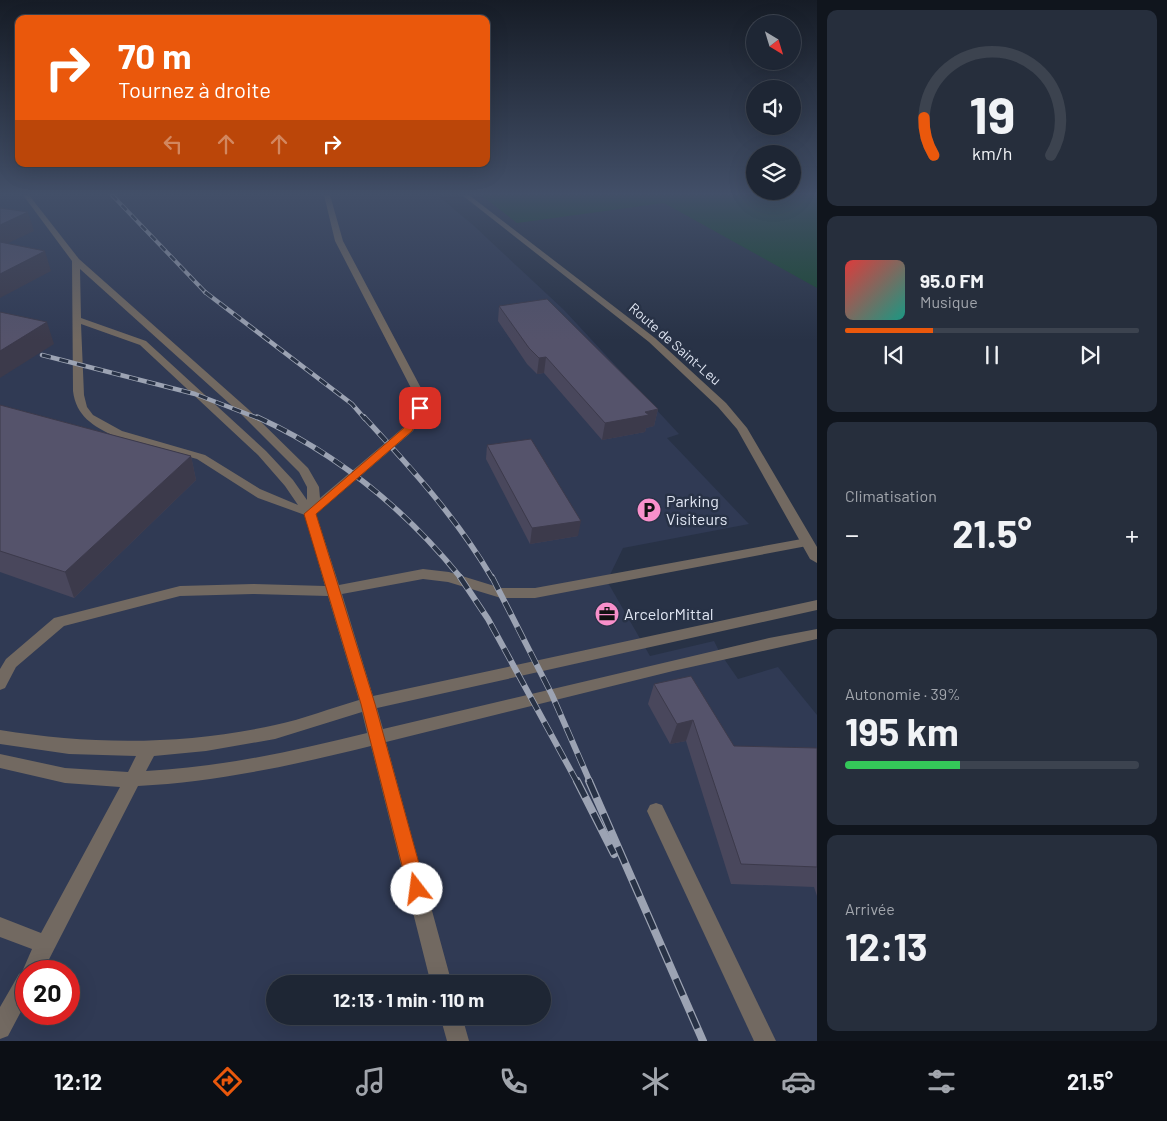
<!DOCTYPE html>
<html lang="fr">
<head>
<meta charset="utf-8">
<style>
  body { margin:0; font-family:Barlow,sans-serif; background:#262e3c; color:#f1f3f6; height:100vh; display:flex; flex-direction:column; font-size:19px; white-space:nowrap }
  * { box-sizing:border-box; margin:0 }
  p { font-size:16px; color:#a1a5ac }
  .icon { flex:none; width:28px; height:28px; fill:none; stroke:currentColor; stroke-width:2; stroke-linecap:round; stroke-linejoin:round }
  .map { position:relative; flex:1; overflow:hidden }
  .sheet { display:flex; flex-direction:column; gap:10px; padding:10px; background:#10151d; width:350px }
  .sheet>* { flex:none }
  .guide { position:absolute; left:15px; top:15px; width:475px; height:152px; border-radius:10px; box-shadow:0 5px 20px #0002,0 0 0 1px #3c434f; background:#ea580c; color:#fff; overflow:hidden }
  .needle { width:32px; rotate:142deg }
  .fabs { position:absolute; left:746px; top:15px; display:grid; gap:10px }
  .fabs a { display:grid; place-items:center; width:55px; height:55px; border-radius:50%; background:#1e2634; box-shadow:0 5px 20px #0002,0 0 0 1px #3c434f; font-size:25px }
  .speed { position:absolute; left:15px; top:960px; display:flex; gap:10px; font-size:25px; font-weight:700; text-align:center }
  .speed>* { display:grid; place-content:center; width:65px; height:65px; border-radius:50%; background:#1e2634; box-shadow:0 5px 20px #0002,0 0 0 1px #3c434f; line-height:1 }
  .speed .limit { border:8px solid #d22; background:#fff; color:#111 }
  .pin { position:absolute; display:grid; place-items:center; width:42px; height:42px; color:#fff; margin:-21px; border-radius:10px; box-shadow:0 2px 8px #0006 }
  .me { position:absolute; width:55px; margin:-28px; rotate:345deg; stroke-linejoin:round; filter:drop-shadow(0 0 4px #0008) }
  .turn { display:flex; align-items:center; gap:18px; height:105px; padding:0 20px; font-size:22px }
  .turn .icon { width:65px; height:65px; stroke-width:2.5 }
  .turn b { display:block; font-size:35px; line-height:42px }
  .lanes { display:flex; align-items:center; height:48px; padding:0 20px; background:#0003; justify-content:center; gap:25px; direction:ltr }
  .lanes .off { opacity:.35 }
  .big { font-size:38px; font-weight:700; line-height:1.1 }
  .sheet .widget { flex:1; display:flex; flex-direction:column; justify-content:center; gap:8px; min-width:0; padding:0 18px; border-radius:10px; background:#262e3c }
  .sheet .dial { align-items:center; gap:0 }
  .dial svg { height:130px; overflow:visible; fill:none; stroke:#3c434f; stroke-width:7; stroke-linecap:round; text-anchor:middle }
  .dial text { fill:#f1f3f6; stroke:none }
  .song { display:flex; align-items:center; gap:15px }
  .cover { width:60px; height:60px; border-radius:8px; background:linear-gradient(135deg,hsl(0 70% 55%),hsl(170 70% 35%)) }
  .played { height:5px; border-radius:2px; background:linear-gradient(90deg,#ea580c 30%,#3c434f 30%) }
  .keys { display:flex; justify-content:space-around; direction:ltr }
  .heat { display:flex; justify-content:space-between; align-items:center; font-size:28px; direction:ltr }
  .charge { height:8px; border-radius:4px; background:linear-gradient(90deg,#34c759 39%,#3c434f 0) }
  .trip { position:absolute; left:266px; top:975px; width:285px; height:50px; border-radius:25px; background:#1e2634; box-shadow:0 5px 20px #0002,0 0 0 1px #3c434f; font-weight:700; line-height:50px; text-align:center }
  .tabs { display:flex; height:80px; justify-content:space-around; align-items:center; background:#0c0f15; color:#a1a5ac }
  .tabs .icon { width:35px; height:35px }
  .tabs .selected { color:#ea580c }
  .tabs b { font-size:22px; color:#f1f3f6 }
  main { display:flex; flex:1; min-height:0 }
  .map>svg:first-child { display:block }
</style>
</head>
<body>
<main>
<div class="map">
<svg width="817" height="1041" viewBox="0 0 817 1041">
  <rect width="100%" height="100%" fill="#283246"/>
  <!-- built -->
  <path fill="#303a54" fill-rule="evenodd" d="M0,195H437L473,225L564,310L679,434L667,438L749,524L623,548L607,581L650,656L714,641L720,653L738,679L778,667L817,715V1041H0ZM26,971H69V1014H26ZM275,984H542V1016H275Z"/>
  <!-- green -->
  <polygon fill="#17482e" points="481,195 817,195 817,288 664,203 517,223"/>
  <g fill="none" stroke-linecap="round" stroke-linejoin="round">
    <!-- lane -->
    <g fill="#726961" fill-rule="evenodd">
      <path d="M23,195H29L79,259L248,409L308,468L319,487L320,498L404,427L415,407L411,388L335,241L324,195H330L343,241L421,388L425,407L413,431L316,514L339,585L423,569L449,572L501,588H535L807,538L813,542L807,546L535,598H501L448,582L423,579L342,594L373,696L817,600V610L377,708L383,729L769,638L817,629V639L673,671L386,742L452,984H431L371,746C294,765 217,782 138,786L43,971H26V1002L8,1036L0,1039V1007L19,974L22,972L32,949L0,937V917L41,933L120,787L65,783L0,768V754L65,768L128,772L136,756L69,754L0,744V730C92,745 184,745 275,725C304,719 331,708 359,700L328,596L253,594L180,596L64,626L16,667L5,688L0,690V669L6,659L54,618L180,586L253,584L325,586L305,515L258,498L197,459L114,436C93,426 76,416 73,391L72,261ZM80,269L240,413L299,472L307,487V500L293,480L266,451L146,341L81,318ZM81,324L140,345L258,455L285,486L298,505L260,489L205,455L122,431L93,415L87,407L84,395ZM362,712L367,733C295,751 221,767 146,771L154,756L206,751L275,739Z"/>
      <polygon points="656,803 662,805 776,1041 754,1041 647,811 650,805"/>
      <polygon points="440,1016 462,1016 469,1041 447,1041"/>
    </g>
    <!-- street -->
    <polygon fill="#726961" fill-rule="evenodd" points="462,195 469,195 655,338 726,403 747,428 817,547 817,563 810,559 737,429 718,407 649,342"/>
    <defs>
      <polyline id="rail-far4" points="112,195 206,293"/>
      <g id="rail-far3">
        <polyline points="205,292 352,404 365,419"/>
        <polyline points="42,355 195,394 260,419"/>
      </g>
      <g id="rail-far2">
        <path d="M257,417C338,454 405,509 461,578"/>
        <path d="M364,417C411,468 457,518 492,578"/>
      </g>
      <g id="rail-far1">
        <polyline points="460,577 488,619 577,782"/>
        <polyline points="492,577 552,695 590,782"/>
      </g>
      <g id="rail">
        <polyline points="577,781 614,854"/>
        <polyline points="589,781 703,1041"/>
      </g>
    </defs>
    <!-- rail-far4 casing -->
    <use href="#rail-far4" stroke="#9ca3b3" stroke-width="4"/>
    <!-- rail-far3 casing -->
    <use href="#rail-far3" stroke="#9ca3b3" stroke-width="4.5"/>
    <!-- rail-far2 casing -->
    <use href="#rail-far2" stroke="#9ca3b3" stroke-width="5.5"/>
    <!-- rail-far1 casing -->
    <use href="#rail-far1" stroke="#9ca3b3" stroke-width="6"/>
    <!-- rail casing -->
    <use href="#rail" stroke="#9ca3b3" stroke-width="8"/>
    <!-- rail-far4 -->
    <use href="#rail-far4" stroke="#283246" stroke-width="2.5" stroke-dasharray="7" stroke-linecap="butt"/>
    <!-- rail-far3 -->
    <use href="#rail-far3" stroke="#283246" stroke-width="3" stroke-dasharray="9" stroke-linecap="butt"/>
    <!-- rail-far2 -->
    <use href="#rail-far2" stroke="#283246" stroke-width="4" stroke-dasharray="11" stroke-linecap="butt"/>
    <!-- rail-far1 -->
    <use href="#rail-far1" stroke="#283246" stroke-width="4.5" stroke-dasharray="14" stroke-linecap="butt"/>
    <!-- rail -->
    <use href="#rail" stroke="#283246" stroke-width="5.5" stroke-dasharray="18" stroke-linecap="butt"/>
  </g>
  <!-- wall -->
  <g fill="#49475c">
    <polygon points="499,306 658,409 654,426 646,428 645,432 602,440 544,373 537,374 527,364 498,321"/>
    <polygon points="0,405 191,456 196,480 74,598 0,572"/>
    <polygon points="487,445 578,536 530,544 486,459"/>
    <polygon points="654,684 734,746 817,748 817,896 814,887 731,884 686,741 670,744 648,704"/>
  </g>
  <!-- shaded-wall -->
  <g fill="#3c3a4b">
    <polygon points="28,212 34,231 0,247 0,225"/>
    <polygon points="45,251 51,271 0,298 0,274"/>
    <polygon points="47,322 54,344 0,378 0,351"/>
    <polygon points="546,357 544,373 537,374 539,358"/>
    <polygon points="658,409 654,426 646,428 645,432 602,440 605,423"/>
    <polygon points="191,456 196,480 74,598 65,572"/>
    <polygon points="581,521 578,536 530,544 532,528"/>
    <polygon points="693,720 686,741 670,744 677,724"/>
  </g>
  <!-- building -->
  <g fill="#55536b" stroke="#3c3a4b">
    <polygon points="0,208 28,212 0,225"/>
    <polygon points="0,242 45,251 0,274"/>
    <polygon points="547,299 658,409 645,412 649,415 605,423 546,357 539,358 529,348 499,306"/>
    <polygon points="0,312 47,322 0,351"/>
    <polygon points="0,405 191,456 65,572 0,551"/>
    <polygon points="531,439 581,521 532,528 487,445"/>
    <polygon points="691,676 734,746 817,748 817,867 741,864 693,720 677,724 654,684"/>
  </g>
  <!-- sky -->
  <linearGradient id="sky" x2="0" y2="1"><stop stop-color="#161c26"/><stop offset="0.57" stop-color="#424f68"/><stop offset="1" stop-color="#424f68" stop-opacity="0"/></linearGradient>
  <rect width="817" height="340" fill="url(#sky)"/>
  <!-- route -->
  <polygon fill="#ea580c" stroke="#983908" points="417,405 425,408 412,431 316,514 375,704 426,889 423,895 417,898 411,895 408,889 361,704 304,514 405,427"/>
  <!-- icons -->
  <defs>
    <symbol id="parking-disc" viewBox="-11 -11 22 22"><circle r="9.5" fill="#f890cb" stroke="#283246"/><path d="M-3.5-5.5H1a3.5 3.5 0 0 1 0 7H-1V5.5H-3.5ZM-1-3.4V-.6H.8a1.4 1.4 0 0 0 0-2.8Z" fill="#111"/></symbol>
    <symbol id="office-disc" viewBox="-11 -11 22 22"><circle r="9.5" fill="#f890cb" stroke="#283246"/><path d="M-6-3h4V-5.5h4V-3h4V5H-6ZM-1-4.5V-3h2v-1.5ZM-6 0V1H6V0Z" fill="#111"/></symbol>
  </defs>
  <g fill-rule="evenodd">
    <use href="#parking-disc" x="635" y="496" width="28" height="28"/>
    <use href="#office-disc" x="593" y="600" width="28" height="28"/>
  </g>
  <g text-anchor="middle" stroke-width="5" stroke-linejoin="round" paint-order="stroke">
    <!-- far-street labels -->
    <g font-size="14" fill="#e0e6f3" stroke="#283246">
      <text transform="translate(675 344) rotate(41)" y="5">Route de Saint-Leu</text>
    </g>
    <!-- poi labels -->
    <g font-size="16" fill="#e0e6f3" stroke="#283246" text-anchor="start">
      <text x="666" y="507">Parking<tspan x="666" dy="18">Visiteurs</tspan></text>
      <text x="624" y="620">ArcelorMittal</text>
    </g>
  </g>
</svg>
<div class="fabs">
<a><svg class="needle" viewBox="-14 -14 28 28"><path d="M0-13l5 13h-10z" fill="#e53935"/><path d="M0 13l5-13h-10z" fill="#a1a5ac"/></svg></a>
<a><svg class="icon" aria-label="sound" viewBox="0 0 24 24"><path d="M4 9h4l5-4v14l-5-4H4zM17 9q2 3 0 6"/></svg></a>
<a><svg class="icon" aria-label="layers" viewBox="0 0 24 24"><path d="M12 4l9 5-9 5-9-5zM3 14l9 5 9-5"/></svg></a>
</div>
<div class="speed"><div class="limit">20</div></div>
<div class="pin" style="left:420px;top:408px;background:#d93025"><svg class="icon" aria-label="arrive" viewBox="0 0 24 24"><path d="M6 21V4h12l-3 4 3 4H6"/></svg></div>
<svg class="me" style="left:417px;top:889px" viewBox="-20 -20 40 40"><circle r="19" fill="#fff"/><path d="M0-13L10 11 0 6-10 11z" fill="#ea580c"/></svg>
<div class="trip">12:13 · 1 min · 110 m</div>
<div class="guide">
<div class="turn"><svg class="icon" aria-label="right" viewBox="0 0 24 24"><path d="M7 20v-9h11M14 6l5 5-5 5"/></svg><div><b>70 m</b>Tournez à droite</div></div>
<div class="lanes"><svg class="icon off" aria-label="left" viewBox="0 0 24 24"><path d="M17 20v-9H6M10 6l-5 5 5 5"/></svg><svg class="icon off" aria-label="ahead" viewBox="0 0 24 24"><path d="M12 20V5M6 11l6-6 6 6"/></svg><svg class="icon off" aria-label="ahead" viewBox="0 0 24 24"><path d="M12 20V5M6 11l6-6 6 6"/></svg><svg class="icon" aria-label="right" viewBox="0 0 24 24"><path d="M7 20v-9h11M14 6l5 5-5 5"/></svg></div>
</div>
</div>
<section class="sheet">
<div class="widget dial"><svg viewBox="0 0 100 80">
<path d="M14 69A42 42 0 1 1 86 69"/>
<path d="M14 69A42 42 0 0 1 8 46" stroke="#ea580c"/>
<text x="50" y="56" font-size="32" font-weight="700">19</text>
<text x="50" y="72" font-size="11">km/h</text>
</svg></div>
<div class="widget">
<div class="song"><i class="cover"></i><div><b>95.0 FM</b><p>Musique</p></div></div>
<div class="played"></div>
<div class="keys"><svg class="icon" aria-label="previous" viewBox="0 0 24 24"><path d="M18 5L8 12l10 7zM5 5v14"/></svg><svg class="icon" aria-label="pause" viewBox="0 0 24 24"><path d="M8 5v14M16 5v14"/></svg><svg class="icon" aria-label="next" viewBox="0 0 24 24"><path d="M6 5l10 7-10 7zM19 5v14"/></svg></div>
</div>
<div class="widget"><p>Climatisation</p>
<div class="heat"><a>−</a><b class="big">21.5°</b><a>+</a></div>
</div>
<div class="widget"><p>Autonomie · 39%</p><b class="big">195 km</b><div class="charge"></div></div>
<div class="widget"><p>Arrivée</p><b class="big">12:13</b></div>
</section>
</main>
<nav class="tabs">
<b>12:12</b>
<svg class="icon selected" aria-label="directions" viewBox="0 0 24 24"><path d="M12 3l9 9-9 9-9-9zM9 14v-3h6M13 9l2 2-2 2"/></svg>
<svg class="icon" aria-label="music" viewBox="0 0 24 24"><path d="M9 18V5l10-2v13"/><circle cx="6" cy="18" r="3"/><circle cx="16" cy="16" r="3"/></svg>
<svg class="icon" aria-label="phone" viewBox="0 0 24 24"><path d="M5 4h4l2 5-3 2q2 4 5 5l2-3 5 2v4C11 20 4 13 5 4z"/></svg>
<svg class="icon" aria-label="climate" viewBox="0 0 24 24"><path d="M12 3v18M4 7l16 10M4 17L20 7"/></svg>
<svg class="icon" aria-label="car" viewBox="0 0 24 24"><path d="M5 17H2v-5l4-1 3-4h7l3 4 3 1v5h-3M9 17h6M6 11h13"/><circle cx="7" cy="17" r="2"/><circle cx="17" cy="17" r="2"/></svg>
<svg class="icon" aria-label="filters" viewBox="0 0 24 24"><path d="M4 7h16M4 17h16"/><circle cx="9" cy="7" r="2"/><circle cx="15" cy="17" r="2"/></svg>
<b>21.5°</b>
</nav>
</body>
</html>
